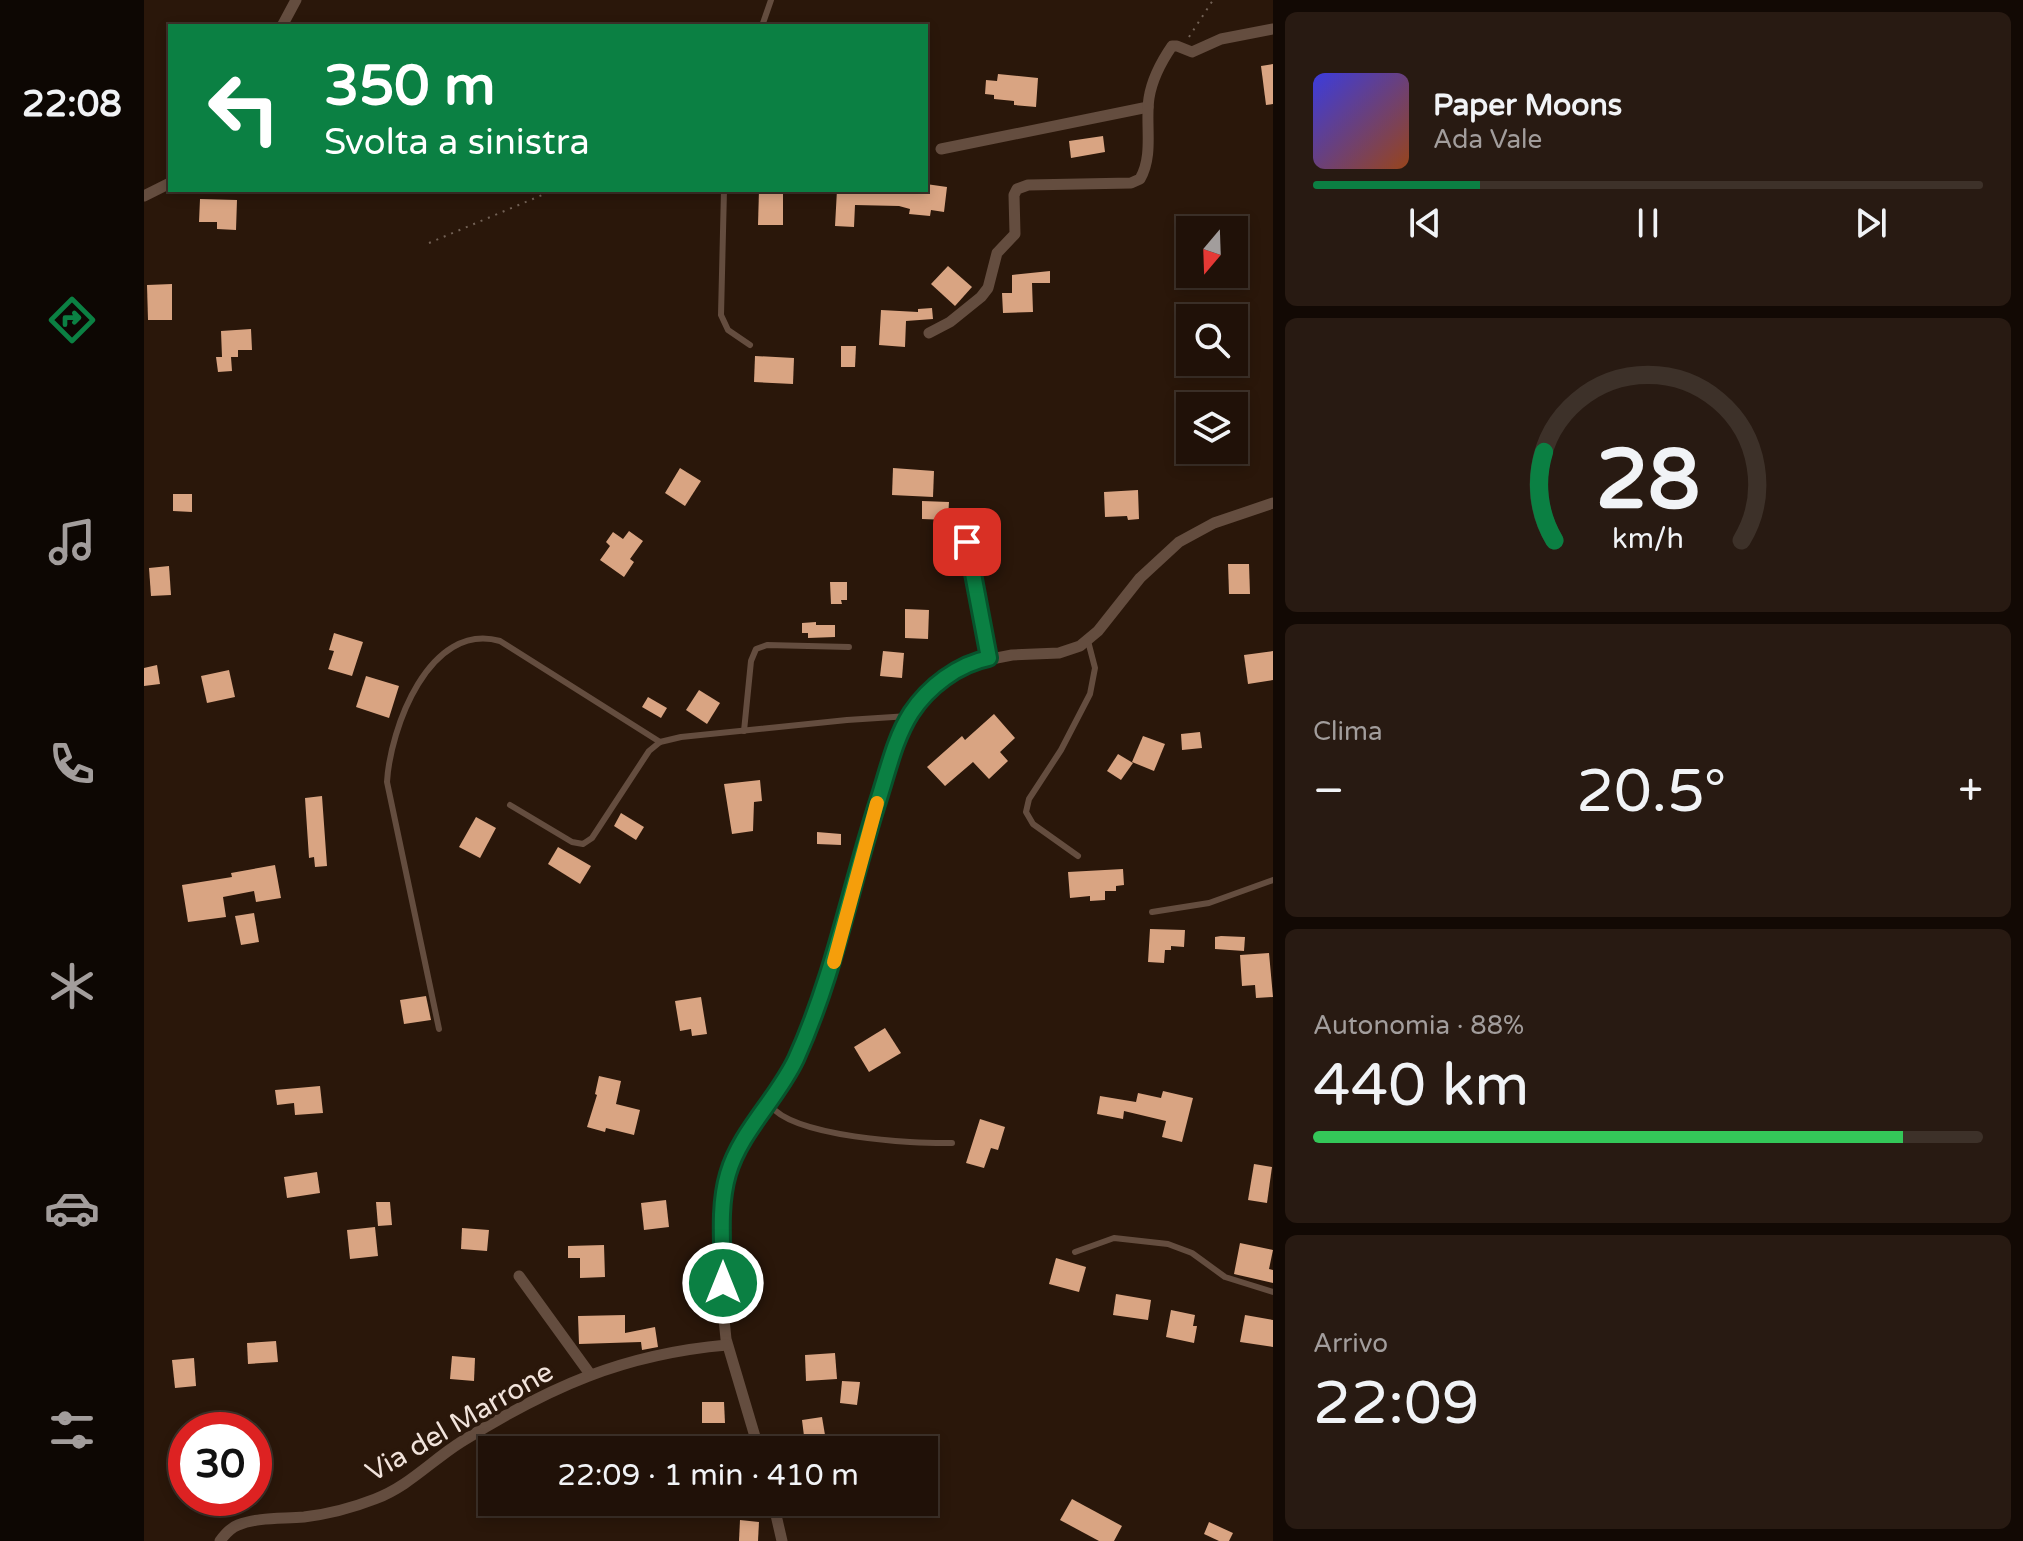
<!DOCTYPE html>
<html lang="it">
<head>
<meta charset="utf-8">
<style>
  body { margin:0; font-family:"Varela Round",sans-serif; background:#281a12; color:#f1f3f6; height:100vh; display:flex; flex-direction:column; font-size:30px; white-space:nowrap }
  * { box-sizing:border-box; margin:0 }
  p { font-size:26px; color:#a29d9c }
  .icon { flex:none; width:44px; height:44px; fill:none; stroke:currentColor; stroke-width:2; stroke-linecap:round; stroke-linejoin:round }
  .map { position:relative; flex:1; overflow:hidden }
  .sheet { display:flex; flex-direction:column; gap:12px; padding:12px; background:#120904; width:750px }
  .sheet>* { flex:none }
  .banner { position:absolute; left:24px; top:24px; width:760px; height:168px; border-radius:0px; box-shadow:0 4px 12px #0003,0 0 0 2px #3d3129; background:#0b8043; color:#fff; overflow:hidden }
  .needle { width:52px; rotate:199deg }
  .buttons { position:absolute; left:1032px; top:216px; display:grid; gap:16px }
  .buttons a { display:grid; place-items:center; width:72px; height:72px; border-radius:0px; background:#201108; box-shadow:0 4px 12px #0003,0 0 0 2px #3d3129; font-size:40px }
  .speed { position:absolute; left:24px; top:1412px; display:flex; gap:16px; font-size:40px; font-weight:700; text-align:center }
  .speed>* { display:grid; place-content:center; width:104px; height:104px; border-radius:50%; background:#201108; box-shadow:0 4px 12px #0003,0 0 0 2px #3d3129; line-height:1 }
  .speed .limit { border:12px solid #d22; background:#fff; color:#111 }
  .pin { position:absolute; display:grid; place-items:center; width:68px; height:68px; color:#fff; margin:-34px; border-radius:16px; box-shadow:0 4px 12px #0006 }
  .me { position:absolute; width:88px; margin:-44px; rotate:0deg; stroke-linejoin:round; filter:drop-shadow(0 0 6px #0008) }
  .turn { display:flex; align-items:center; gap:28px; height:168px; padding:0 24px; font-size:36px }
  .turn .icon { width:104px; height:104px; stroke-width:2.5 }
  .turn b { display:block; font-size:56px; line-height:68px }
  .big { font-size:60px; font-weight:600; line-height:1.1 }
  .sheet .widget { flex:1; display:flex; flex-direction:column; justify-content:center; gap:12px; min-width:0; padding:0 28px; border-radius:12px; background:#281a12 }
  .sheet .dial { align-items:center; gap:0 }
  .dial svg { height:208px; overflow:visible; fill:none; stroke:#3d3129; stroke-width:7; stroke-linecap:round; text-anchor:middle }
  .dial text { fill:#f1f3f6; stroke:none }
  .song { display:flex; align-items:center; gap:24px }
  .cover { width:96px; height:96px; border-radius:12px; background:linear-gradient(135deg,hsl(240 70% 55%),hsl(20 70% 35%)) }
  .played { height:8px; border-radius:4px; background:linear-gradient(90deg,#0b8043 25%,#3d3129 25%) }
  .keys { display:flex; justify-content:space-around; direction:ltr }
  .heat { display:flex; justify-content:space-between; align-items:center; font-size:44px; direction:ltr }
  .charge { height:12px; border-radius:6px; background:linear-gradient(90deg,#34c759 88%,#3d3129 0) }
  .trip { position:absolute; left:334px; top:1436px; width:460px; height:80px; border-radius:0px; background:#201108; box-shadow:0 4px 12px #0003,0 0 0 2px #3d3129; font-weight:600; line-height:80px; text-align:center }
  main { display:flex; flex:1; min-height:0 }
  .menu { display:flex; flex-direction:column; width:144px; justify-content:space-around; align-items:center; background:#0d0703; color:#a29d9c }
  .menu .icon { width:56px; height:56px }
  .menu .on { color:#0b8043 }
  .menu b { font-size:36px; color:#f1f3f6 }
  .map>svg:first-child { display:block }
</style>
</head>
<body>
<main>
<nav class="menu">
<b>22:08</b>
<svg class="icon on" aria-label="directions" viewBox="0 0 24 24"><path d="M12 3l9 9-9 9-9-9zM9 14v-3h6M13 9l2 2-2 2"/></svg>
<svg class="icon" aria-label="music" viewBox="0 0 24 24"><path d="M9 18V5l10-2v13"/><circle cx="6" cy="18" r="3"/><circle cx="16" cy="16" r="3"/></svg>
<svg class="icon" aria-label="phone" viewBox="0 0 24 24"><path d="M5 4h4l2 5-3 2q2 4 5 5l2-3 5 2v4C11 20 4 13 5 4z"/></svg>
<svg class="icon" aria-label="climate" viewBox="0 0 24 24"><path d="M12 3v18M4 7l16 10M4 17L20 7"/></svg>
<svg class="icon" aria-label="car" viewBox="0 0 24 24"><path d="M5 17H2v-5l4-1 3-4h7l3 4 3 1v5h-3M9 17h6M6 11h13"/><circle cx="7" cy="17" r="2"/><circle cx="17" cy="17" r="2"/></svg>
<svg class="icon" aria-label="filters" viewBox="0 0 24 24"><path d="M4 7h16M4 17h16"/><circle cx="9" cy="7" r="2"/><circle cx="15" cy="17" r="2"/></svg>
</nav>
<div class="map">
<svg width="1129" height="1541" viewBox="0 0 1129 1541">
  <rect width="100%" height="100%" fill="#2a170a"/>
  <!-- building -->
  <g fill="#d9a482">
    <polygon points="1129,64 1129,104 1122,105 1117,66"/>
    <polygon points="854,74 894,78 892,107 870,105 870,101 850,99 850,95 841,94 842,80 853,81"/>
    <polygon points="959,136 961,152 927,158 925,141"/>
    <polygon points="782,184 803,187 800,212 787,210 786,216 765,214 766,209 755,206 711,205 710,227 691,226 693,190 782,190"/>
    <polygon points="615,190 639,190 639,225 614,225"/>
    <polygon points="56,199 93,200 92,230 73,229 73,222 55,222"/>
    <polygon points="804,266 828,287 811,306 787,284"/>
    <polygon points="906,271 906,283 888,283 889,312 859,313 858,293 868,293 868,275"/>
    <polygon points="28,284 28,320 4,320 3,285"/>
    <polygon points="788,308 789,319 762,321 761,347 735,345 737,310 774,312 774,309"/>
    <polygon points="107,329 108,350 94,350 94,357 87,357 88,371 74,372 72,357 78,357 77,331"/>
    <polygon points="697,346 712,346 711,367 697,367"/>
    <polygon points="611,356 650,358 649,384 610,382"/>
    <polygon points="536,468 557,481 541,506 521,493"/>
    <polygon points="749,468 790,471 789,497 748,495"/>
    <polygon points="994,490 995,519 984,520 983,516 961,517 960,492"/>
    <polygon points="29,494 48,494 48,512 29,511"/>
    <polygon points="778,501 805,502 804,520 778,519"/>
    <polygon points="485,531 499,541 486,559 490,562 480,577 456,560 466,546 462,542 469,532 479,539"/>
    <polygon points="1084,564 1105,564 1106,594 1085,594"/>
    <polygon points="25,566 27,595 7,596 5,568"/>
    <polygon points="686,582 703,582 703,600 697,600 698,604 687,604"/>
    <polygon points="761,609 785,610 784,639 761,638"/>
    <polygon points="672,622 672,625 691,625 691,637 664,638 664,633 658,633 658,623"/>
    <polygon points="190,633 219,642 208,676 184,669 190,651 185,650"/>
    <polygon points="739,651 760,653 758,678 736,676"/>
    <polygon points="1129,651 1129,680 1104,684 1100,655"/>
    <polygon points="13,665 16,684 0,686 0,668"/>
    <polygon points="85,670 91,697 63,703 57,676"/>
    <polygon points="222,676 255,686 245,718 212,707"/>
    <polygon points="555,690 576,703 563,724 542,710"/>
    <polygon points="504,697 523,708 517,718 498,707"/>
    <polygon points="850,714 871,738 856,752 864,761 845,779 829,762 801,786 783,767 818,736 821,740"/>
    <polygon points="1056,732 1058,748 1038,750 1037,734"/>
    <polygon points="999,736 1021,744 1010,771 988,762"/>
    <polygon points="974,754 989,763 977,780 963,771"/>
    <polygon points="616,780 618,801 610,802 609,831 588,834 580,784"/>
    <polygon points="178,796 183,866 171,867 170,857 165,858 161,798"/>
    <polygon points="477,813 500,827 492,840 470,826"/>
    <polygon points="332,817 352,828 336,858 315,847"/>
    <polygon points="673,832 697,834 697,845 673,844"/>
    <polygon points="414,847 447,866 436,884 404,864"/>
    <polygon points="131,865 137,898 112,902 110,891 79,897 82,917 44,922 38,885 88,877 87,873"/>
    <polygon points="979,869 980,885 972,886 972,891 961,891 961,900 946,901 946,896 926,898 924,872"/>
    <polygon points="110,913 115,942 97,945 91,916"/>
    <polygon points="1006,929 1041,930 1040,947 1027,946 1027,950 1021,950 1020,963 1004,962"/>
    <polygon points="1077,936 1101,937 1100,951 1071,949 1071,937"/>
    <polygon points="1125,953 1129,997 1112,998 1111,985 1098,986 1096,955"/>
    <polygon points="282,996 287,1020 260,1024 256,1000"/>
    <polygon points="557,997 563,1034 548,1036 547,1029 536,1031 531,1001"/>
    <polygon points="741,1028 757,1053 725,1072 710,1047"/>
    <polygon points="455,1076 477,1081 472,1104 496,1110 490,1135 462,1128 461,1132 443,1127 453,1095 451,1094"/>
    <polygon points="176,1086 179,1113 151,1115 150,1103 133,1105 131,1090"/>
    <polygon points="1019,1091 1049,1098 1038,1142 1018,1137 1022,1121 980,1111 979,1119 953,1114 956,1096 992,1102 994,1093 1017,1098"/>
    <polygon points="836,1119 861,1127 854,1150 847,1148 840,1168 822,1163"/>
    <polygon points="1110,1164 1128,1167 1123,1203 1104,1200"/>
    <polygon points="173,1172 176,1193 143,1198 140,1177"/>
    <polygon points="522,1200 525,1227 500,1230 497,1203"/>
    <polygon points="232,1202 246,1202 248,1225 234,1226"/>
    <polygon points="231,1227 234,1256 206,1259 203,1230"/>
    <polygon points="318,1228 345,1230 343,1251 317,1249"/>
    <polygon points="1096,1243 1129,1250 1125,1269 1129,1270 1129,1283 1090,1274"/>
    <polygon points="460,1245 461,1277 436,1278 436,1258 424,1258 424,1246"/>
    <polygon points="912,1258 942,1267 935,1292 905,1284"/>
    <polygon points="972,1294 1007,1300 1004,1320 969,1315"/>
    <polygon points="1027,1310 1051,1315 1049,1326 1053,1326 1050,1343 1022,1337"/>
    <polygon points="481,1315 481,1333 511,1327 514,1347 498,1350 497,1342 435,1344 434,1316"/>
    <polygon points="1101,1315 1129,1320 1129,1347 1096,1342"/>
    <polygon points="132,1341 134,1362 104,1364 103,1343"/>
    <polygon points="691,1353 693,1379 662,1381 661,1355"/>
    <polygon points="308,1356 331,1358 330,1381 306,1379"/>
    <polygon points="50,1358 52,1386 31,1388 28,1360"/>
    <polygon points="698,1381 716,1382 713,1405 696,1403"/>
    <polygon points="558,1402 580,1402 581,1423 558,1423"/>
    <polygon points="678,1417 682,1441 661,1444 658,1420"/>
    <polygon points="928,1499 978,1526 970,1541 955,1541 916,1520"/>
    <polygon points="596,1520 615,1522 614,1541 595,1541"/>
    <polygon points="1065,1522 1089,1533 1085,1541 1075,1541 1060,1534"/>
  </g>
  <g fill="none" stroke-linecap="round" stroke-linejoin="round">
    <!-- path -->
    <g stroke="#736256" stroke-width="2" stroke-dasharray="2 6" stroke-linecap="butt">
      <polyline points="1045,37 1069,0"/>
      <polyline points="285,243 410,190"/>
    </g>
    <!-- service -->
    <g stroke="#644d3f" stroke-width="6">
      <polyline points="618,26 627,0"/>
      <polyline points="580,190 577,315 584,330 606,345"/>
      <polyline points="818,513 845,658"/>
      <polyline points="600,731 607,661 612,649 623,645 705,647"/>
      <polyline points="366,805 428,842 439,844 448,838 505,751 516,742 537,737 703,720 765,716"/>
      <polyline points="934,856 889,824 882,812 885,799 917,750 946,694 951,668 944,641"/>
      <polyline points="1008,912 1065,903 1129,880"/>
      <path d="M295,1029L243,782C246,729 285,621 356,641L516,742"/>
      <path d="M626,1105C649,1137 768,1144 808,1143"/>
      <polyline points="931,1252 970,1238 1024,1244 1048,1253 1081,1277 1129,1292"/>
    </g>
    <!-- minor -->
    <g stroke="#644d3f" stroke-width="11">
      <polyline points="138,26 152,0"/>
      <polyline points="797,149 1004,107"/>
      <polyline points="0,196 26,183"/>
      <path d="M785,333L806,322L837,297L844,288L853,253L871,234L870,195L873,189L884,185L987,183L996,179C1010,155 1001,124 1005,98C1008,79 1017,62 1028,46H1033L1048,52L1077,39L1129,29"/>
      <polyline points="375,1276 446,1374"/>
      <polyline points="615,1450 582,1339 579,1309 580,1189 592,1152 639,1084 677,999 725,830 753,741 765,716 779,698 800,679 827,663 868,655 915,653 936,646 954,631 996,578 1035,542 1070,523 1129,503"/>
      <polyline points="629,1502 638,1541"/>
      <path d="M76,1541C81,1534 86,1528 94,1525C114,1517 139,1519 160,1517C185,1514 208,1508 231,1499C265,1486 287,1461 317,1442C405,1387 479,1354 583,1345"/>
    </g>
  </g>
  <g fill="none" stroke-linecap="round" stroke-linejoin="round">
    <defs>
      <path id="route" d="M579,1283C579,1247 574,1208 584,1174C596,1132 633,1099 652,1059C691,973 706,887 735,798C744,770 751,738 767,713C784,687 814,664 845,658L823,542"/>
    </defs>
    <!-- route casing -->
    <use href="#route" stroke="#07532c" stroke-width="20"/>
    <!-- route -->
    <use href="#route" stroke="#0b8043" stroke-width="14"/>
    <!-- slow -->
    <polyline stroke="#f59e0b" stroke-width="14" points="690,962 733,803"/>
  </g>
  <g text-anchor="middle" stroke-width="8" stroke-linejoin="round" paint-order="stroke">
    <!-- street labels -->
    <g font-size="28" fill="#f1e3db" stroke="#2a170a">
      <text transform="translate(315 1421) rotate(-30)" y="10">Via del Marrone</text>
    </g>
  </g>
</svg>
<div class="buttons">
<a><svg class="needle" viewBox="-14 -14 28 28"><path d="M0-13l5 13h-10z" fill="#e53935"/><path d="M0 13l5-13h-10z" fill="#a29d9c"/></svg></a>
<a><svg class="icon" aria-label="search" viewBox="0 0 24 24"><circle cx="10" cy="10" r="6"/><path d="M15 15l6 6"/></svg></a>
<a><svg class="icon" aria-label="layers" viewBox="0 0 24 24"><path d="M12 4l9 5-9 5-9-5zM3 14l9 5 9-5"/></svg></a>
</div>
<div class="speed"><div class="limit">30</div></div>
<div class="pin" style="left:823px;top:542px;background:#d93025"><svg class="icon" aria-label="arrive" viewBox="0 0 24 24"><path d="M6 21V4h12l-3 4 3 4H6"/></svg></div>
<svg class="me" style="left:579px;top:1283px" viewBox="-20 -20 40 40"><circle r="17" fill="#0b8043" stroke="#fff" stroke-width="3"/><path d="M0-11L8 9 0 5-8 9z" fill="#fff"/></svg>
<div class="trip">22:09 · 1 min · 410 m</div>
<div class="banner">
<div class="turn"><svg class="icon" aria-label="left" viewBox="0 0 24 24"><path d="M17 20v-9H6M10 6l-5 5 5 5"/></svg><div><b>350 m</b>Svolta a sinistra</div></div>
</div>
</div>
<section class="sheet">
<div class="widget">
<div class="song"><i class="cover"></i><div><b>Paper Moons</b><p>Ada Vale</p></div></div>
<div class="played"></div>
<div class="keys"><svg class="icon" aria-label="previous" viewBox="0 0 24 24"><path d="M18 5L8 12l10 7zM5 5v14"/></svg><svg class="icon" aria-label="pause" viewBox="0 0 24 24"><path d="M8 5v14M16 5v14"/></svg><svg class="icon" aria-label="next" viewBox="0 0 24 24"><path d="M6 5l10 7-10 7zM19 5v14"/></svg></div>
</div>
<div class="widget dial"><svg viewBox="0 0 100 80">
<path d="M14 69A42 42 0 1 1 86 69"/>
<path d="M14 69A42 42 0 0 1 10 35" stroke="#0b8043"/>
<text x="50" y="56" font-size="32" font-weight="700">28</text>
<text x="50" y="72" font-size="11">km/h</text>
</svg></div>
<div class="widget"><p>Clima</p>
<div class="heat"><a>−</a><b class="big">20.5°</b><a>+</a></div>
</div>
<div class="widget"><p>Autonomia · 88%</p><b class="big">440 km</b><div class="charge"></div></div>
<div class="widget"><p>Arrivo</p><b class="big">22:09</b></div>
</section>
</main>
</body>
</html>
